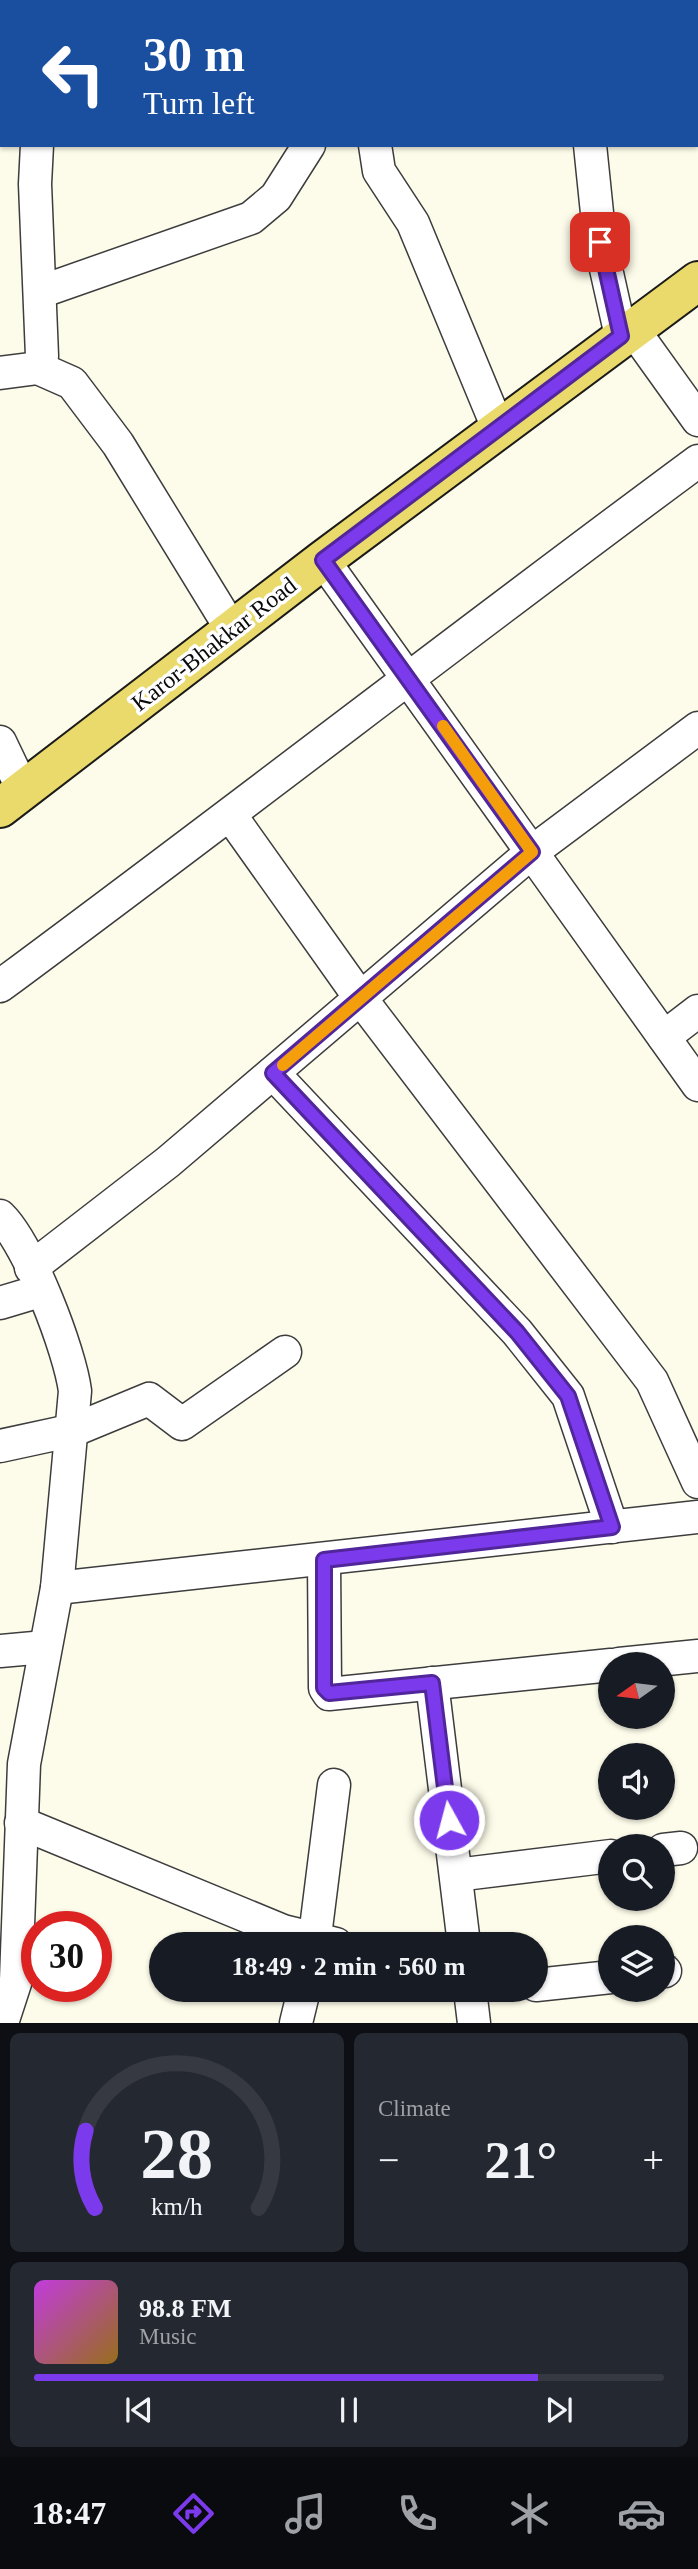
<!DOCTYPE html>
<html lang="en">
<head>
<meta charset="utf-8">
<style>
  body { margin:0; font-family:"Times New Roman",serif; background:#242831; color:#f1f3f6; height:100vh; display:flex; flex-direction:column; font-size:26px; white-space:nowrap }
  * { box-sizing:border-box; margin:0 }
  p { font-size:23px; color:#9ea1a6 }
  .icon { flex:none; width:38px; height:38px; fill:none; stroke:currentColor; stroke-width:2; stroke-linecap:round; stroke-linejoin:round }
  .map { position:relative; height:2023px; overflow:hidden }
  .panel { display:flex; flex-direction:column; gap:10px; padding:10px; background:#0d0f14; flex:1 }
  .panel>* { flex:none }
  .hud { position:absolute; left:0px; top:0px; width:698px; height:147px; box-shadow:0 2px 5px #0004; background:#1a4fa0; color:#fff; overflow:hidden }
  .needle { width:46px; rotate:256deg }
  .fabs { position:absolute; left:598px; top:1652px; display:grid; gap:14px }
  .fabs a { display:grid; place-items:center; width:77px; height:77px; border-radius:50%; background:#171b24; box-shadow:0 2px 5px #0004; font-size:35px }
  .speed { position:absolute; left:21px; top:1911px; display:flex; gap:14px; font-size:35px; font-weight:700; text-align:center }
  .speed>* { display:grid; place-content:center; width:91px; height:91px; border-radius:50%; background:#171b24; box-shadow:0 2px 5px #0004; line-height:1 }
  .speed .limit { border:10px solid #d22; background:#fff; color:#111 }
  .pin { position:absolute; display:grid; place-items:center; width:60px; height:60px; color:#fff; margin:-30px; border-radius:14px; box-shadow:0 4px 10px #0006 }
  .me { position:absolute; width:77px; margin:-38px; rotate:353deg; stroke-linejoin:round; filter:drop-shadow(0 0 5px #0008) }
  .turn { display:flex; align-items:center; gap:24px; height:147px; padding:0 28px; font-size:32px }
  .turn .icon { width:91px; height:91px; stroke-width:2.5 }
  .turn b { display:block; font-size:49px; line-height:60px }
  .big { font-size:52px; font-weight:800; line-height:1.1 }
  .panel .card { flex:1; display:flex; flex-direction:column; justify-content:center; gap:10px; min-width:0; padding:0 24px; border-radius:10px; background:#242831 }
  .panel .dial { align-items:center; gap:0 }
  .dial svg { height:182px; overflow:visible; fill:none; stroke:#363941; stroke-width:7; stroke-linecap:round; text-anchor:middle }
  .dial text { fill:#f1f3f6; stroke:none }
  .song { display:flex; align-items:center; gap:21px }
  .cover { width:84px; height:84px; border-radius:10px; background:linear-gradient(135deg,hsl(290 70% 55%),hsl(40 70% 35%)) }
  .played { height:7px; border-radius:4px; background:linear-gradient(90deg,#7c3aed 80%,#363941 80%) }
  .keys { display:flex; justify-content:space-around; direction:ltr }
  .heat { display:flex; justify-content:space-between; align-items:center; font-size:38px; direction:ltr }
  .panel .tiles { flex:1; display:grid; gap:10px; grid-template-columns:1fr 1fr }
  .card:last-child { grid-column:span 2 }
  .trip { position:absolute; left:149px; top:1932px; width:399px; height:70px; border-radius:35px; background:#171b24; box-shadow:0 2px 5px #0004; font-weight:800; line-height:70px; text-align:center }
  .dock { display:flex; height:112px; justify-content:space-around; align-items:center; background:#090b0e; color:#9ea1a6 }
  .dock .icon { width:49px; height:49px }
  .dock .current { color:#7c3aed }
  .dock b { font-size:32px; color:#f1f3f6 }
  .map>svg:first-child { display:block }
</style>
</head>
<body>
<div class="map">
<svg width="698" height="2023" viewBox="0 0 698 2023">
  <rect width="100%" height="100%" fill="#fdfbe9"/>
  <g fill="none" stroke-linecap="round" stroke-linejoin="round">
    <defs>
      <g id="street">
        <polyline points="73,0 74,2"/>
        <polyline points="343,0 344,2"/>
        <polyline points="550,0 551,2"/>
        <polyline points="389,2 390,0"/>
        <polyline points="37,145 35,184 42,356 38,368"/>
        <polyline points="375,145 379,171 413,223 498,428"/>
        <polyline points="590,145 600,242 621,336"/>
        <polyline points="40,292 251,218 276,197 309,145"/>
        <polyline points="632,328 698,420"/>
        <polyline points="0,373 38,368 72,383 118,444 232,630"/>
        <polyline points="323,560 698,1085"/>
        <polyline points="0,742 23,790"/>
        <polyline points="231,816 361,999 652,1381 698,1482"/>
        <path d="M0,986C234,813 464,634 698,461"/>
        <polyline points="664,1037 698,1011"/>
        <polyline points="273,1073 517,1332 568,1396 612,1527"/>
        <path d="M0,1216C29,1244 70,1351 75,1391L57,1588L24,1764L16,1980L2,2023"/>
        <polyline points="31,1268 168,1162 532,852 698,728"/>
        <polyline points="0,1303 40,1291"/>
        <polyline points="0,1446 74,1430 149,1399 182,1424 285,1352"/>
        <polyline points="324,1560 325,1688 329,1694 611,1665"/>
        <polyline points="57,1588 698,1517"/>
        <polyline points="0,1651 45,1647"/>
        <polyline points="619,1664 698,1656"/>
        <polyline points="432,1683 464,1944"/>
        <polyline points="21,1823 283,1931 336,1944"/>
        <polyline points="663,1850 681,1848"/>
        <polyline points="456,1875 611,1856"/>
        <polyline points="314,1944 334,1785"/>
        <polyline points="663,1971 665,1971"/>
        <polyline points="536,1985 611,1977"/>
        <polyline points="470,1990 474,2023"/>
        <polyline points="296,2023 304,1990"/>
      </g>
      <polyline id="primary" points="0,808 323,560 698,281"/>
    </defs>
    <!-- street casing -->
    <use href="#street" stroke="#3d3d3d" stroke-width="35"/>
    <!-- primary casing -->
    <use href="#primary" stroke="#1b1b1b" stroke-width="42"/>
    <!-- street -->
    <use href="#street" stroke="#fff" stroke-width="32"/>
    <!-- primary -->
    <use href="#primary" stroke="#ead96b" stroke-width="38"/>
  </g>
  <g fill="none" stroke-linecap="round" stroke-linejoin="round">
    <defs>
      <polyline id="route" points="449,1820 432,1683 329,1693 324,1688 324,1560 612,1527 568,1396 517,1332 273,1073 532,852 323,560 621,336 600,242"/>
    </defs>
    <!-- route casing -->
    <use href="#route" stroke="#51269a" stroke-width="18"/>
    <!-- route -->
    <use href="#route" stroke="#7c3aed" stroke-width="12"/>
    <!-- slow -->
    <polyline stroke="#f59e0b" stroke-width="12" points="283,1065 532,852 443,726"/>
  </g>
  <g text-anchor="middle" stroke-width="7" stroke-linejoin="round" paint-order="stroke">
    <!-- street labels -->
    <g font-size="24" fill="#0a0a0a" stroke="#fff">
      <text transform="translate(214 644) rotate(-38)" y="8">Karor-Bhakkar Road</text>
    </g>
  </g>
</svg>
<div class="fabs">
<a><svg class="needle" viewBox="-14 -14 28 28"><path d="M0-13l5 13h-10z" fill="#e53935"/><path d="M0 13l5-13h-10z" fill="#9ea1a6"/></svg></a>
<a><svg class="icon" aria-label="sound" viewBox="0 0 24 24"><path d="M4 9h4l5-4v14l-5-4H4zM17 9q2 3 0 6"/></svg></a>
<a><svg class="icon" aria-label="search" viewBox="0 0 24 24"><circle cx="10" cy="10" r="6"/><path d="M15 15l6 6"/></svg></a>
<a><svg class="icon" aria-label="layers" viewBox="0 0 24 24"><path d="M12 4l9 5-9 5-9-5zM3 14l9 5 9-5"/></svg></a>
</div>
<div class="speed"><div class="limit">30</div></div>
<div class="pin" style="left:600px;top:242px;background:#d93025"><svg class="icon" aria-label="arrive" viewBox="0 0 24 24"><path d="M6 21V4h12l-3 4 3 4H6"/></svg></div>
<svg class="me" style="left:449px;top:1820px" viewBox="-20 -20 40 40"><circle r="17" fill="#7c3aed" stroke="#fff" stroke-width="3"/><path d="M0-11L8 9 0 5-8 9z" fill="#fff"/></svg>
<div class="trip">18:49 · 2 min · 560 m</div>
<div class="hud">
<div class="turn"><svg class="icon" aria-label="left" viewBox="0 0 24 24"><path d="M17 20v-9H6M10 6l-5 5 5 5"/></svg><div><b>30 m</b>Turn left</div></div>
</div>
</div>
<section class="panel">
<div class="tiles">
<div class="card dial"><svg viewBox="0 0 100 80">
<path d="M14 69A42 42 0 1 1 86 69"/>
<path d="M14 69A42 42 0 0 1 10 35" stroke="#7c3aed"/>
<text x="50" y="56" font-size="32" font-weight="700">28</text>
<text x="50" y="72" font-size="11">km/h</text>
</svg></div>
<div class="card"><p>Climate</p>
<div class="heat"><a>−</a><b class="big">21°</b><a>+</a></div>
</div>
<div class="card">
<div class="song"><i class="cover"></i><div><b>98.8 FM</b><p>Music</p></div></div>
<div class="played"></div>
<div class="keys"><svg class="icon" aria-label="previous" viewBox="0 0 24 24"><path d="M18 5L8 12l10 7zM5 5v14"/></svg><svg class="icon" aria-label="pause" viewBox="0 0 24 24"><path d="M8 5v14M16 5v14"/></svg><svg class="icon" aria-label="next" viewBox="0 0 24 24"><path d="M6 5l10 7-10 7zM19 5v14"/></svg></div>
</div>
</div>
</section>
<nav class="dock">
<b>18:47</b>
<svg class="icon current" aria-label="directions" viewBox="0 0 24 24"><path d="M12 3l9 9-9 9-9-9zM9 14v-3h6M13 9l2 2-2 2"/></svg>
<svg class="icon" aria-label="music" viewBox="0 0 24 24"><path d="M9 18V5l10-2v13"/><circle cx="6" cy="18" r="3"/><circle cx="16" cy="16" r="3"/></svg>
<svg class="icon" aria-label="phone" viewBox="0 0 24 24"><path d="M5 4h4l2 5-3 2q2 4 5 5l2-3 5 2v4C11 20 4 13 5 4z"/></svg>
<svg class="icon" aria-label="climate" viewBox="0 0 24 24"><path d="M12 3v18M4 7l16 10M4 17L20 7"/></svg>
<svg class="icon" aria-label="car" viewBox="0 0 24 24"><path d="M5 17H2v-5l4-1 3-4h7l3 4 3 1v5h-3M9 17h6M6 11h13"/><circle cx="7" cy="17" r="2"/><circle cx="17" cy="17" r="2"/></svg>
</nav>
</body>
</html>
